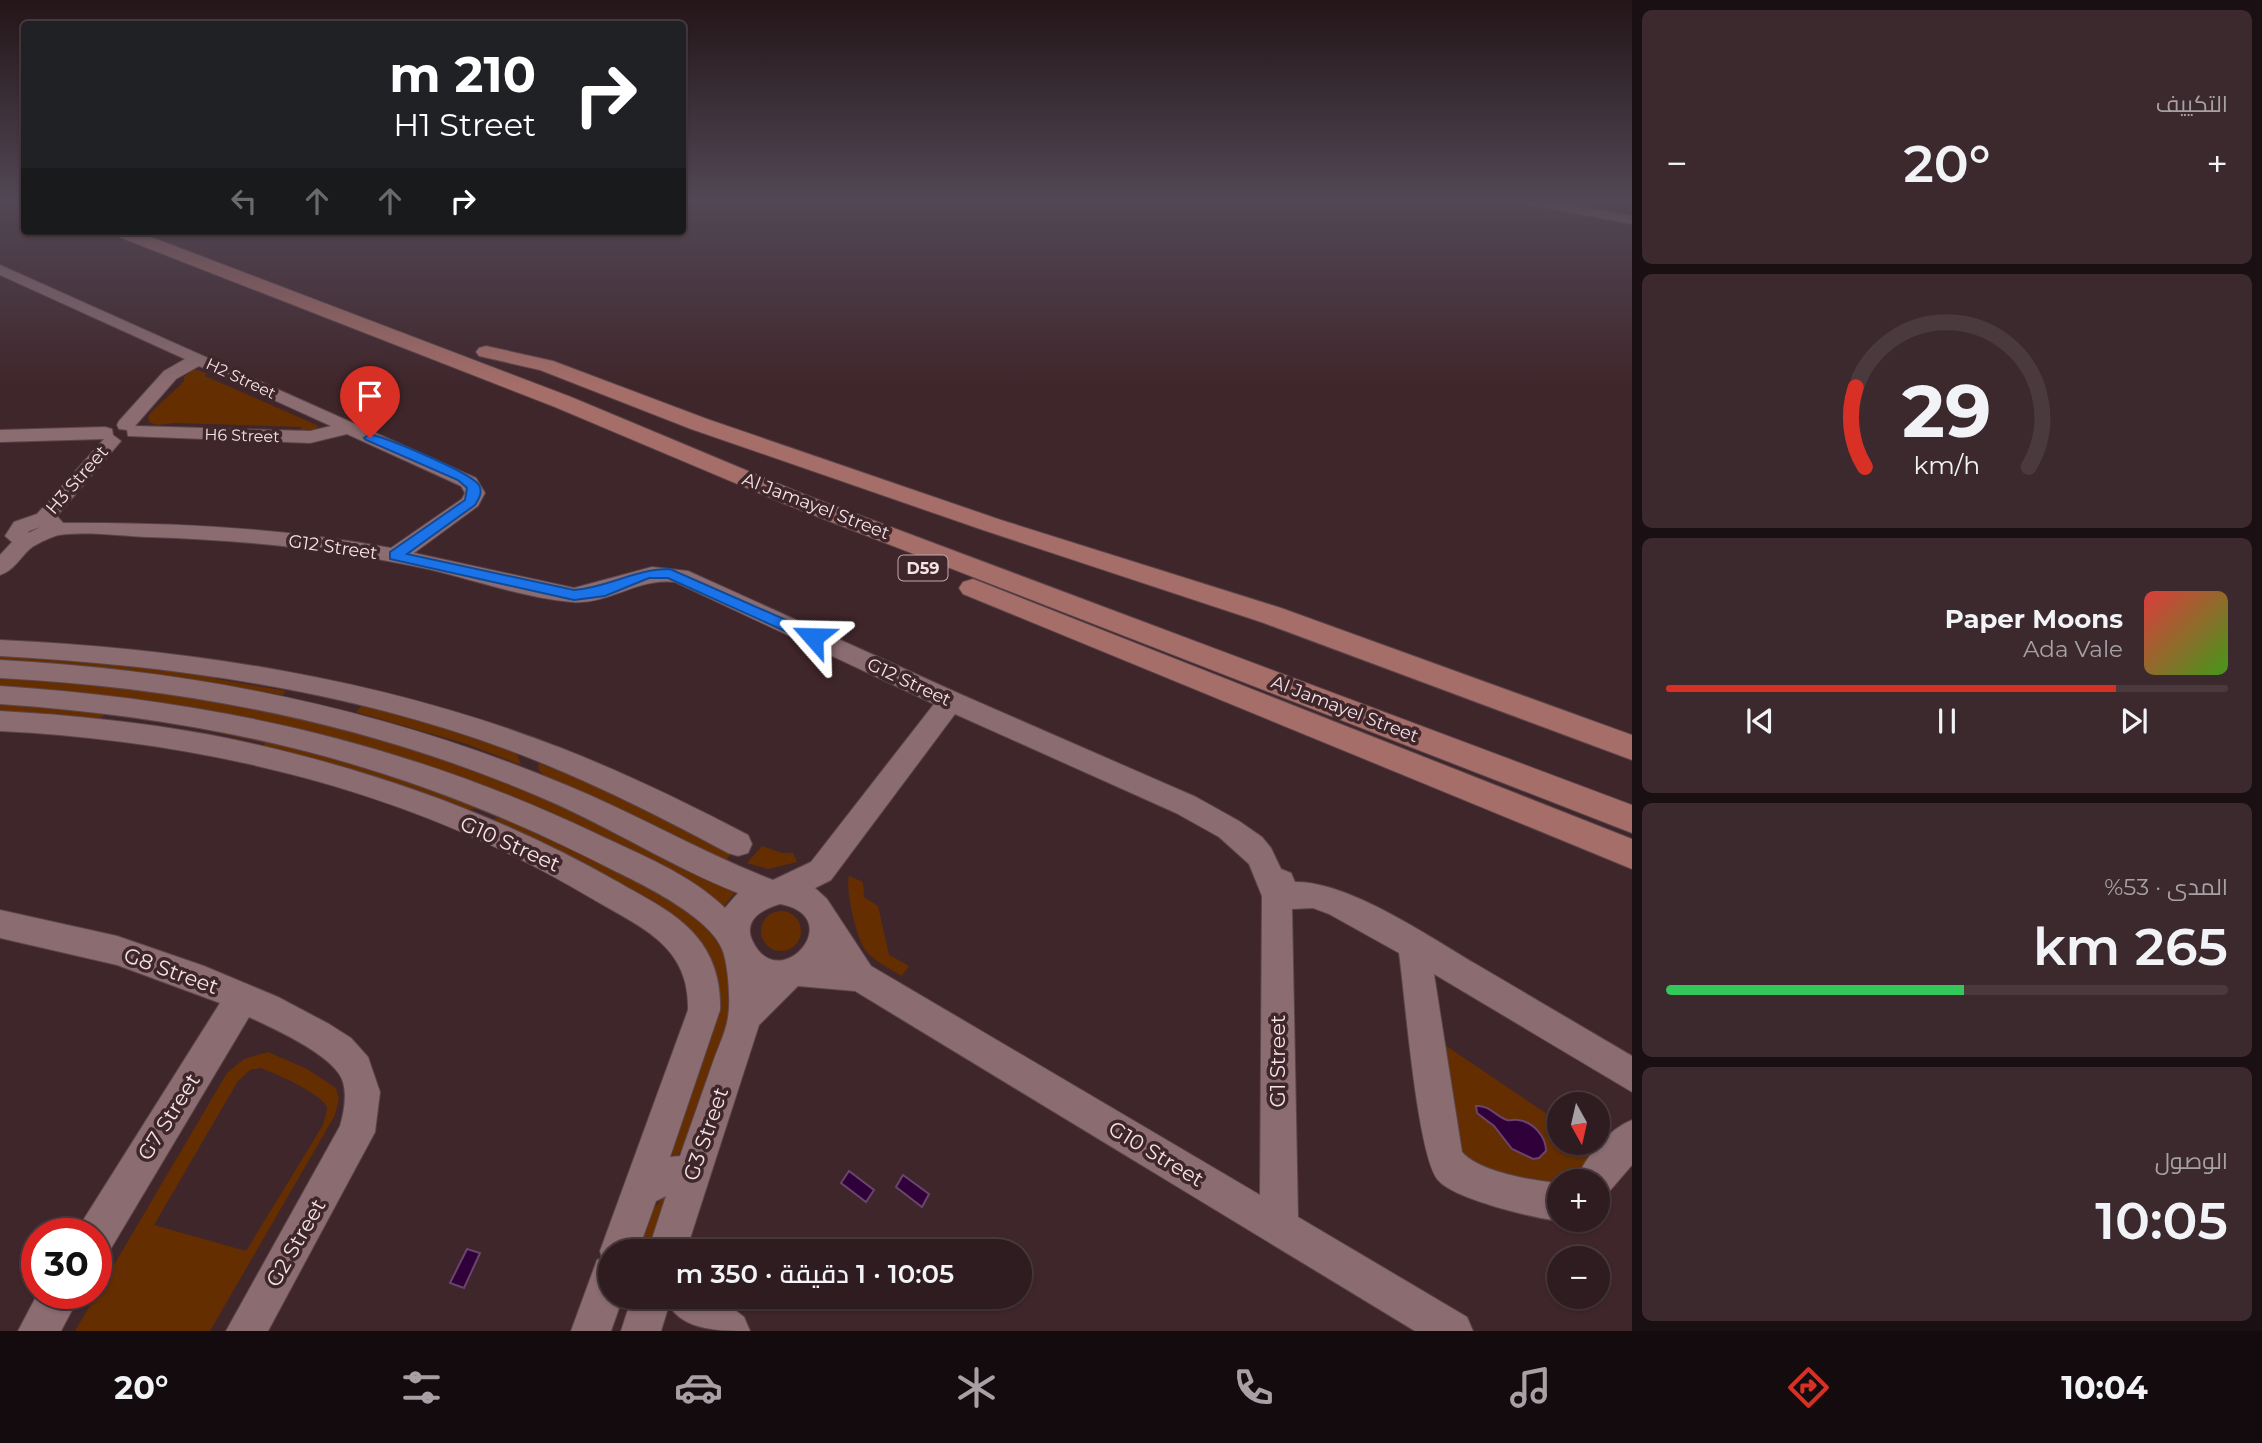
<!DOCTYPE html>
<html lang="ar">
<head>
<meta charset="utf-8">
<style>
  body { margin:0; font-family:Montserrat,Cairo,sans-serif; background:#3b292d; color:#f1f3f6; direction:rtl; height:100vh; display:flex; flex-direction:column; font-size:26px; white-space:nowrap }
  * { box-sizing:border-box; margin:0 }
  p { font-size:23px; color:#a7a1a5 }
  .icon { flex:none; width:38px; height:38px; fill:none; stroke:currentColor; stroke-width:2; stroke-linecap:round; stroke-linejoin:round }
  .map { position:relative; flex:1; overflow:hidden; direction:ltr }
  .panel { display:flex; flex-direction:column; gap:10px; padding:10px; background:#1a0f12; width:630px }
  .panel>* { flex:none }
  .banner { position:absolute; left:21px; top:21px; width:665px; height:214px; border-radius:7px; box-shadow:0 2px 5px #0004,0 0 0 2px #4a3a3e; direction:rtl; background:#202124; color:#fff; overflow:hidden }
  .needle { width:46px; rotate:172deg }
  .tools { position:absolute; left:1547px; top:1092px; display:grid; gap:14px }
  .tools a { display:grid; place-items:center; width:63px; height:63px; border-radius:50%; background:#2f1c20; box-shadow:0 2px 5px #0004,0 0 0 2px #4a3a3e; font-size:35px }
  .speed { position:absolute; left:21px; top:1218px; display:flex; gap:14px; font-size:35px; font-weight:700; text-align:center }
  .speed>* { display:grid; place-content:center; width:91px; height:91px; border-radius:50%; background:#2f1c20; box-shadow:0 2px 5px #0004,0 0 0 2px #4a3a3e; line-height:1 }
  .speed .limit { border:10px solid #d22; background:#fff; color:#111 }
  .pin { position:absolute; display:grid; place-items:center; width:60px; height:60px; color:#fff; margin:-72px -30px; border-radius:50% 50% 50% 0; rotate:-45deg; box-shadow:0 0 7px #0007 }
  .pin .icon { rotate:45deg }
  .me { position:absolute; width:77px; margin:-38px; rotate:295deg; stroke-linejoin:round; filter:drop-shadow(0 0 5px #0008) }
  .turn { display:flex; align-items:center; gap:24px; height:147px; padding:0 35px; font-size:32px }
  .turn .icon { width:91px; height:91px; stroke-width:2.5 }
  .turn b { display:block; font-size:49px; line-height:60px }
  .lanes { display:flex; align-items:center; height:66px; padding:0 35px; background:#0003; justify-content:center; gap:35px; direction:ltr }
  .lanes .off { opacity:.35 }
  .big { font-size:52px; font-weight:600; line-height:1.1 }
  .panel .card { flex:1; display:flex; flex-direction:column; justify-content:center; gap:10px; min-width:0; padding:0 24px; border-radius:10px; background:#3b292d }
  .panel .dial { align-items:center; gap:0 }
  .dial svg { height:182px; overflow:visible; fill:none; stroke:#4a3a3e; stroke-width:7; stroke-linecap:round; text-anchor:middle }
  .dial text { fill:#f1f3f6; stroke:none }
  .song { display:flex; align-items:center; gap:21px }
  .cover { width:84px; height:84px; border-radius:10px; background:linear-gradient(135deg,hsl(0 70% 55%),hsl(100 70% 35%)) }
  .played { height:7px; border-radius:4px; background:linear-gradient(90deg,#d93025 80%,#4a3a3e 80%) }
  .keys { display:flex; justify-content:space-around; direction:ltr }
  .heat { display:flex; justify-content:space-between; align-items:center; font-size:38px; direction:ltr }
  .charge { height:10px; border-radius:5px; background:linear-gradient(90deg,#34c759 53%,#4a3a3e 0) }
  .trip { position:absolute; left:598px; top:1239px; width:434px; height:70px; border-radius:35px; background:#2f1c20; box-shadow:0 2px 5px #0004,0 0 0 2px #4a3a3e; font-weight:600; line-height:70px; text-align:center; direction:rtl }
  .menu { display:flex; height:112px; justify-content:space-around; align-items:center; background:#130b0d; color:#a7a1a5 }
  .menu .icon { width:49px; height:49px }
  .menu .current { color:#d93025 }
  .menu b { font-size:32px; color:#f1f3f6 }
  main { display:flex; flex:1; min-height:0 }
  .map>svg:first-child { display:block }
</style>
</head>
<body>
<main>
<section class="panel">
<div class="card"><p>التكييف</p>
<div class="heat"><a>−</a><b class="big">20°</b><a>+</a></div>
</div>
<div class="card dial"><svg viewBox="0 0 100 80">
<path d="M14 69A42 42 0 1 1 86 69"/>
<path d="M14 69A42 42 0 0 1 10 34" stroke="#d93025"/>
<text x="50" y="56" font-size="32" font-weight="700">29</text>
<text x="50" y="72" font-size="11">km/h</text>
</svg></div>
<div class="card">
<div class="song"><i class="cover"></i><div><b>Paper Moons</b><p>Ada Vale</p></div></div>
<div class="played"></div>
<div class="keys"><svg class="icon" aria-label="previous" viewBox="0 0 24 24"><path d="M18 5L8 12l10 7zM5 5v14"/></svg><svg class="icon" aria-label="pause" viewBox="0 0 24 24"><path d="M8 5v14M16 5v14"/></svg><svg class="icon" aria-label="next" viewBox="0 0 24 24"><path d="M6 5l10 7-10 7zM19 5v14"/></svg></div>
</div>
<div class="card"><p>المدى · 53%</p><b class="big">265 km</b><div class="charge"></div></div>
<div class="card"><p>الوصول</p><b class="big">10:05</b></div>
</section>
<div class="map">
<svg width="1632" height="1331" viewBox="0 0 1632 1331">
  <rect width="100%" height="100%" fill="#3f262b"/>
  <!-- green -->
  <g fill="#642e00" fill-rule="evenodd">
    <path d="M194,369L206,373L205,376L319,426L315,429L301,431V427L175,423L157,425L149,422L148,416C158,404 172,394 184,381V377Z"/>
    <polygon points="0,656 42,656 219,675 216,679 286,691 282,695 193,680 0,663"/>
    <path d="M0,678C158,686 318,712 467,768C560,803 649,847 738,889L723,907L473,783L368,747L297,730L0,686Z"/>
    <polygon points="0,702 108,711 98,721 0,712"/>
    <polygon points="364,703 516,752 521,765 467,744 356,712"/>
    <polygon points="188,722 341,757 479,808 467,810 262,748 265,743 185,726"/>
    <polygon points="538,763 609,790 732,853 723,863 547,779 539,770"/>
    <polygon points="496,818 507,819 637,878 688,908 707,927 723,951 736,996 689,1144 673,1159 672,1152 716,1020 706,956 489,823"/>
    <polygon points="762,846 782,853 793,853 797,862 768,869 747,863"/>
    <path d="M849,876L863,882L864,897L878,906L889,955L909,966L902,976C890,969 876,962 866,951C857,940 845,890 849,876Z"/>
    <circle cx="781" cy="931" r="20"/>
    <polygon points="1436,1039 1559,1122 1559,1143 1591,1143 1604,1151 1576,1181 1559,1181 1559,1194 1462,1162"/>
    <path d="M268,1052L307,1069L336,1088L339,1099L335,1115L210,1331H75L227,1073L244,1059ZM260,1068C273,1072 325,1095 327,1108C327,1113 324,1120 323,1125L246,1251L154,1225L238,1081L250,1070Z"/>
    <polygon points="667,1192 674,1194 654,1251 635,1251 645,1220"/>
  </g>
  <!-- water -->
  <g fill="#2f0039" stroke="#6a446d" stroke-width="2">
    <path d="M1476,1106C1490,1105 1495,1116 1507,1120C1510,1121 1514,1119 1518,1120C1533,1122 1546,1136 1546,1151L1539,1158L1533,1159L1512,1149L1494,1126L1477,1113Z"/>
    <polygon points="849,1171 874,1190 866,1202 841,1183"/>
    <polygon points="903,1175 929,1194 922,1207 896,1187"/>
    <polygon points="467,1249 480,1253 464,1288 450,1283"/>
  </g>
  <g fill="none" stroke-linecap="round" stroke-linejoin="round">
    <defs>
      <g id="minor">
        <polygon points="1522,201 1550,201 1632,216 1632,224 1529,205"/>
        <path d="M0,265L476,478L485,493L478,506L414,553L574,588L652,567L688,571L960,694L1196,797L1239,821L1262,837L1271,848L1281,869L1291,873L1295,882C1348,881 1428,936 1474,963C1527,994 1579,1025 1632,1056V1092L1434,974L1462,1152C1479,1172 1534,1181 1559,1183V1220H1562L1559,1221C1534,1218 1453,1199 1438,1180C1417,1155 1405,995 1399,953L1329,914L1313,908L1292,909L1298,1217L1467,1317L1473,1331H1415L855,991L798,986L759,1025L686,1251H648L666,1196L656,1201L638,1251H611V1297H623L611,1331H571L597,1260L602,1258L600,1251L688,1010C690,945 640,927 591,898C413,791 206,741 0,731V711C71,715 141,722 211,735C353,763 492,810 618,882C645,898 676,912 696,936C714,957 721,983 720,1010L670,1157L680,1156C691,1125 702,1093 713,1062C718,1047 726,1032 728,1017C731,1001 728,962 722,949C710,918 646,886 617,872C412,766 229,720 0,704V686C213,700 404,742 597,834C641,855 690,874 725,908L738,893C672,867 612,828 547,800C373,724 189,688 0,678V660C196,670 385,709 566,785C637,814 702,853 773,880L811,862L934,704L675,582C639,577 608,605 572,602C524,598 475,580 428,569C336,549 243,540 149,537C121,536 88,531 59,535C53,536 36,544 31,548C20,557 14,571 0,575V555L12,542L5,536L14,522L37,514L104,439L0,442V430L105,427L112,429L113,435L121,441L57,516L63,523C173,522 283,528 391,548L462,499L465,493L461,486L347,434L310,443L128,436L127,430L119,429L117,425L119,421L164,371L185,359L0,275ZM199,366L331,426L310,431L135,426L176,379ZM41,527L28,533L29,531ZM955,714L1176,813L1219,837L1249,864L1262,896L1260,1195L871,966L827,899L815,888L831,880ZM780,904C845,916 787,987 758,950C739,925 756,911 780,904Z"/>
        <path d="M0,640C191,649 381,678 561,748C625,773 687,803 748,835L752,844L748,853L738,856L728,853C667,820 606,789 542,763C370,693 185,666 0,656Z"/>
        <path d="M0,910L117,936L204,966L278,997L329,1024L351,1038L368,1057L380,1092L375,1132L268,1331H226L340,1126C344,1112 347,1096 343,1082C336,1056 272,1028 249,1017L110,1250L96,1255V1234H78L82,1222L220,1003L117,965L0,938Z"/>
        <path d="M1632,1120V1165L1607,1194L1598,1198V1181H1576C1584,1158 1609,1129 1632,1120Z"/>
        <polygon points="38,1293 81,1293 61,1331 18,1331"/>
        <path d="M632,1297H718L744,1317L750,1331C722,1331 683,1331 669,1305L661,1331H621Z"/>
      </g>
      <g id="major">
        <polygon points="112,231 135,231 571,397 803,494 1632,805 1632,833 785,504 555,407 114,235"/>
        <polygon points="486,346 553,361 707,419 1001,520 1281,608 1632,735 1632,760 1261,622 983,530 691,429 540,370 479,356 476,352 479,348"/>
        <polygon points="973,579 1632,839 1632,869 963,594 959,588 963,582"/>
      </g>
    </defs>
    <!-- minor casing -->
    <use href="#minor" stroke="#5b454a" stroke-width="2"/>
    <!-- major casing -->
    <use href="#major" stroke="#5b454a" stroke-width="2"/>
    <!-- minor -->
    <use href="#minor" fill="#8a6c71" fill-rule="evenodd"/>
    <!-- major -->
    <use href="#major" fill="#a56e69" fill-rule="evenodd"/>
  </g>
  <!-- sky -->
  <linearGradient id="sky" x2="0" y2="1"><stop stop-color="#231518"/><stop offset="0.52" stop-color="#524755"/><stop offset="1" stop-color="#524755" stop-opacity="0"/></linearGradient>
  <rect width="1632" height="387" fill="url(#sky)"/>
  <!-- route -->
  <path fill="#1a73e8" stroke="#114b97" stroke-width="2" d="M370,434C389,439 470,472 479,485C483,492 479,499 475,505L407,554L574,590C610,587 634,569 670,569L818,634L821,637L813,643L807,641L668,578H649L605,596L574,600L390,559V552L465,500L467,488L458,480L366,440L364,438Z"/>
  <g text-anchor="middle" stroke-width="7" stroke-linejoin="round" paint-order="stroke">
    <!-- far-street labels -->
    <g font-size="16" fill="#f4e3e6" stroke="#3f262b">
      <text transform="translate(241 378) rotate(25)" y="6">H2 Street</text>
      <text transform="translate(242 435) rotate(2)" y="6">H6 Street</text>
    </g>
    <!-- shield labels -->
    <rect fill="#3f262b" stroke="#beaaae" stroke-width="2" x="898.5" y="555.5" width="49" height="25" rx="5"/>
    <g font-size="16" font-weight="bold" fill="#f4e3e6">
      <text x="923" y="574">D59</text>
    </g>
    <!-- street labels -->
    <g font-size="18" fill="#f4e3e6" stroke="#3f262b">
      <text transform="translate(77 480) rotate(-49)" y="6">H3 Street</text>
      <text transform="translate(816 506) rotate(21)" y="6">Al Jamayel Street</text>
      <text transform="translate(333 547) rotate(8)" y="6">G12 Street</text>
      <text transform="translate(909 682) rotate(25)" y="6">G12 Street</text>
      <text transform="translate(1345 709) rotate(21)" y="6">Al Jamayel Street</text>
    </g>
    <!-- near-street labels -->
    <g font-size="21" fill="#f4e3e6" stroke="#3f262b">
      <text transform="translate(510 844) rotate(24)" y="7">G10 Street</text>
      <text transform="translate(171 971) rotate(20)" y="7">G8 Street</text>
      <text transform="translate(1278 1061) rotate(-90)" y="7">G1 Street</text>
      <text transform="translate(169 1117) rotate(-58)" y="7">G7 Street</text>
      <text transform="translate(706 1134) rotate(-71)" y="7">G3 Street</text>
      <text transform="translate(1156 1154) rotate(31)" y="7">G10 Street</text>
      <text transform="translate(296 1243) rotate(-60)" y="7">G2 Street</text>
    </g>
  </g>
</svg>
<div class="tools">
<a><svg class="needle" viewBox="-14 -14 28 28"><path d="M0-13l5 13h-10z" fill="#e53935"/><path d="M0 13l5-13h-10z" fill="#a7a1a5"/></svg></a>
<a>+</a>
<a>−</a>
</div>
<div class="speed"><div class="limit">30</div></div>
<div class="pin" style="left:370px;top:438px;background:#d93025"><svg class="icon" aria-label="arrive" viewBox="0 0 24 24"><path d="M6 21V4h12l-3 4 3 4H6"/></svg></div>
<svg class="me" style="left:813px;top:637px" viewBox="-20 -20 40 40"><path d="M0-17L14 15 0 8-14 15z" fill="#1a73e8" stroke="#fff" stroke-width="4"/></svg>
<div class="trip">10:05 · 1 دقيقة · 350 m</div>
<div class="banner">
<div class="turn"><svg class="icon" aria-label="right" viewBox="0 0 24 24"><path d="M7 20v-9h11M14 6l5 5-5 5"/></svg><div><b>210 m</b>H1 Street</div></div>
<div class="lanes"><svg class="icon off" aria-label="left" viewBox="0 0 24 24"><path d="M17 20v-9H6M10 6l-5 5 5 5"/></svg><svg class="icon off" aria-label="ahead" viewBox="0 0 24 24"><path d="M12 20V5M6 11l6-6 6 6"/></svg><svg class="icon off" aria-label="ahead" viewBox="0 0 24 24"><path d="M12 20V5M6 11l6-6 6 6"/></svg><svg class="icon" aria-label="right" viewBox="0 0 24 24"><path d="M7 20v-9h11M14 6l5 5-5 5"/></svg></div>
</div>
</div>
</main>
<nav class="menu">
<b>10:04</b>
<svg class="icon current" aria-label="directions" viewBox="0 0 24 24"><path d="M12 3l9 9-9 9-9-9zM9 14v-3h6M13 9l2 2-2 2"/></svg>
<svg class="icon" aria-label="music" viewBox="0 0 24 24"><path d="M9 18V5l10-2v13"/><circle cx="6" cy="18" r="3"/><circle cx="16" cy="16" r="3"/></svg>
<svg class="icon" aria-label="phone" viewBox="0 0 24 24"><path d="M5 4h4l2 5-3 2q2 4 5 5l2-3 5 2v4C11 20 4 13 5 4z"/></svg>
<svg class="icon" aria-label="climate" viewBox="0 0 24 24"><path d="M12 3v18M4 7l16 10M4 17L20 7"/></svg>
<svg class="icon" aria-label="car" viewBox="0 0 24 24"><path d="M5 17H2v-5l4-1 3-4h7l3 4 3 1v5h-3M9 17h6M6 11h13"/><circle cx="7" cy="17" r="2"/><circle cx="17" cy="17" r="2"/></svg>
<svg class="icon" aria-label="filters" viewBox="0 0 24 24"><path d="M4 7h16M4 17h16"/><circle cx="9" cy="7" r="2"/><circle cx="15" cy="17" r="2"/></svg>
<b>20°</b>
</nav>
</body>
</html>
